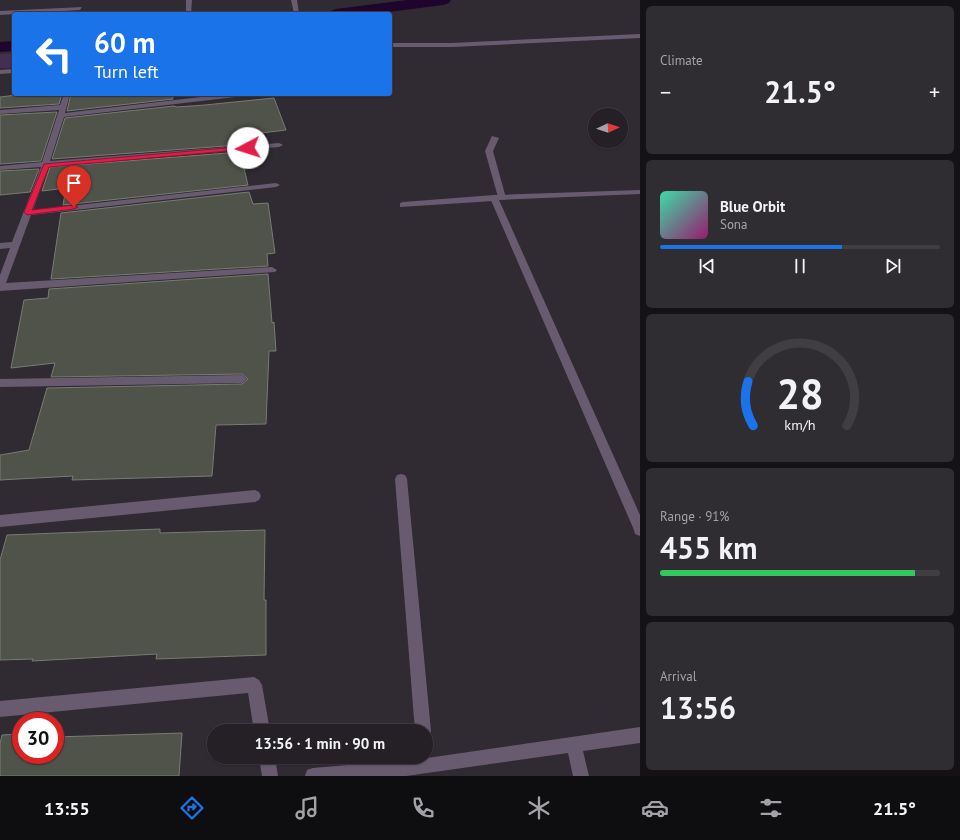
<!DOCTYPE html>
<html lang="en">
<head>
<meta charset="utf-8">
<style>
  body { margin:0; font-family:"PT Sans",sans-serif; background:#302d32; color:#f1f3f6; height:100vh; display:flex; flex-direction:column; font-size:15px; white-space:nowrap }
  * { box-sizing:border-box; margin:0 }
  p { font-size:13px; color:#a3a3a7 }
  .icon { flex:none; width:22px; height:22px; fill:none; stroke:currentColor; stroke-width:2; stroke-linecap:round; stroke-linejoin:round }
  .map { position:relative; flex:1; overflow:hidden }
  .panel { display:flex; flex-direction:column; gap:6px; padding:6px; background:#141215; width:320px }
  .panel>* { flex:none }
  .hud { position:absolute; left:12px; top:12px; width:380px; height:84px; border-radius:4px; box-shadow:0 1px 3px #0004,0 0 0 1px #413e43; background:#1a73e8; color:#fff; overflow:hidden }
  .needle { width:26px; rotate:87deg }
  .tools { position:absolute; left:588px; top:108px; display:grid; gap:8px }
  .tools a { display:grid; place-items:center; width:40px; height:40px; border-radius:50%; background:#242026; box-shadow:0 1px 3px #0004,0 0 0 1px #413e43; font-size:20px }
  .speed { position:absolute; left:12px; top:712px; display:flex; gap:8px; font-size:20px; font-weight:700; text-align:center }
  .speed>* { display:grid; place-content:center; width:52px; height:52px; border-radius:50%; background:#242026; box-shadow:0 1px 3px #0004,0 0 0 1px #413e43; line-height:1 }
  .speed .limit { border:6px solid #d22; background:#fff; color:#111 }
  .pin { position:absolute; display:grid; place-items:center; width:34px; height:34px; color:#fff; margin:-41px -17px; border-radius:50% 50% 50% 0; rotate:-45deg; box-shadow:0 0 4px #0007 }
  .pin .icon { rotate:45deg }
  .me { position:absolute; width:44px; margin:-22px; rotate:265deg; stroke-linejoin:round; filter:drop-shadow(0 0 3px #0008) }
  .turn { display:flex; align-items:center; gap:14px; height:84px; padding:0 16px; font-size:18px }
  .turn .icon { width:52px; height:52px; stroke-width:2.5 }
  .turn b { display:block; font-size:28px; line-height:34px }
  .big { font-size:30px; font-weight:600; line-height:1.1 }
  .panel .widget { flex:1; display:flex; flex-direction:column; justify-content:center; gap:6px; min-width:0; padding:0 14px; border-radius:6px; background:#302d32 }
  .panel .dial { align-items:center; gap:0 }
  .dial svg { height:104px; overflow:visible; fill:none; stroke:#413e43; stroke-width:7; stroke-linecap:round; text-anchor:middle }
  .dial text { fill:#f1f3f6; stroke:none }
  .song { display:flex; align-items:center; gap:12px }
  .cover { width:48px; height:48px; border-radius:6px; background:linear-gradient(135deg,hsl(160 70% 55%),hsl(320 70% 35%)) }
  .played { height:4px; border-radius:2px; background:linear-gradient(90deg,#1a73e8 65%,#413e43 65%) }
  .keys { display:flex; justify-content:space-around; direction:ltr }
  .heat { display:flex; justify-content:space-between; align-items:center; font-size:22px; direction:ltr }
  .charge { height:6px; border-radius:3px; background:linear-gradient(90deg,#34c759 91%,#413e43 0) }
  .trip { position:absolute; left:207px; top:724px; width:226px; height:40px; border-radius:20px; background:#242026; box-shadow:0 1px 3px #0004,0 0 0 1px #413e43; font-weight:600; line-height:40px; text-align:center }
  .menu { display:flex; height:64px; justify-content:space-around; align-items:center; background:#0e0d0f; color:#a3a3a7 }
  .menu .icon { width:28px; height:28px }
  .menu .on { color:#1a73e8 }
  .menu b { font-size:18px; color:#f1f3f6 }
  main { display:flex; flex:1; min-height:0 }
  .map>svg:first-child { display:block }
</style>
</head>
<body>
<main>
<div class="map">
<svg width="640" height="776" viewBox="0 0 640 776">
  <rect width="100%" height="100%" fill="#302a33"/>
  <!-- green -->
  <polygon fill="#442e51" points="14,53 14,60 10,68 0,68 0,54"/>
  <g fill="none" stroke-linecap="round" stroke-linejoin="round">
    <!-- canal -->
    <g fill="#1f042d" fill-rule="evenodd">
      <polygon points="407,0 451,0 449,3 443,5 373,14 328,14 330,11 336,9"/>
      <polygon points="14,41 14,51 0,52 0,42"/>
    </g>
  </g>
  <!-- building -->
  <g fill="#4f5349" stroke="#787c72">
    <polygon points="26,94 62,94 59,104 0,108 0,97"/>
    <polygon points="71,94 172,94 173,99 67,111"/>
    <polygon points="274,98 286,130 236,136 238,145 52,159 65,118 174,106 177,107 205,105"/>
    <polygon points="57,112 41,161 0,164 0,115"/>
    <polygon points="240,152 248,185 63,205 66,188 42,191 50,167"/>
    <polygon points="39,169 30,192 0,195 0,171"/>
    <polygon points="249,192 253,204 268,203 275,253 267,254 268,266 51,279 61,213"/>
    <polygon points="268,274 272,323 274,322 276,351 269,351 266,424 216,425 212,476 72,480 73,476 0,480 0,455 29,450 47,388 242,384 248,379 242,374 51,377 55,363 11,368 24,300 48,298 49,289"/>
    <polygon points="160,529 160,533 265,530 264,600 266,600 266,655 156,659 157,654 32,661 33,659 0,660 0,560 7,535"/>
    <polygon points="182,733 179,776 0,776 0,744 2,735 21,734 21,755 55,755 55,737"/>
  </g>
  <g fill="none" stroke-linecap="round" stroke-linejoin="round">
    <!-- minor -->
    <g fill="#685b70" fill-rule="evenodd">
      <polygon points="186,0 192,0 191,14 186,13"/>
      <polygon points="291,0 297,0 299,14 294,13"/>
      <polygon points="82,7 80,10 0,15 0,11"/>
      <polygon points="14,69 14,73 0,74 0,70"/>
      <polygon points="64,94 70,94 65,113 226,94 247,94 244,96 64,117 50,161 279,143 283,145 279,147 49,166 33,210 276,183 280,185 276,187 31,215 6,283 272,267 277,270 275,272 0,291 0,275 10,248 0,249 0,243 12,242 41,167 0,170 0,166 42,162 59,110 0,114 0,110 60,105"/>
      <polygon points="640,190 640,194 499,200 640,515 640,536 635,534 634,530 490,198 494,195"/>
      <polygon points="242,375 247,379 242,383 0,387 0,379"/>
      <polygon points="401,474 405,475 407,479 431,731 429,737 426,738 426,731 415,731 395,479 397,475"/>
      <polygon points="255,490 259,492 261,496 259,500 255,502 0,527 0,515"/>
      <polygon points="254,677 259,680 262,685 270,731 254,731 248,693 0,717 0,701"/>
      <polygon points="640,727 640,743 583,751 589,776 573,776 568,753 406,776 305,776 307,770 313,768 427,758"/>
      <polygon points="259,757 275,757 278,776 262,776"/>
    </g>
    <!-- tertiary -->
    <g fill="#685b70" fill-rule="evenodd">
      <polygon points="640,34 640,38 452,47 390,47 390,43 452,43"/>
      <polygon points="492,136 499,138 493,151 506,198 505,200 498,198 494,201 400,207 400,203 403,202 494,195 498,197 485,151"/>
    </g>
  </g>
  <!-- route -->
  <polygon fill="#e11d48" stroke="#92132f" points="248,146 251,148 250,149 49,167 32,210 74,205 78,207 74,209 27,215 24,212 44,164"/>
</svg>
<div class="tools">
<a><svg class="needle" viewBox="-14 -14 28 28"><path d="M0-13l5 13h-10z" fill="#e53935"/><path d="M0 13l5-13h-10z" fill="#a3a3a7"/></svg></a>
</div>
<div class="speed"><div class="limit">30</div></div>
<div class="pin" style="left:74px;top:207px;background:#d93025"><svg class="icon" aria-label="arrive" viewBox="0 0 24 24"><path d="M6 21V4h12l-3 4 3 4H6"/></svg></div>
<svg class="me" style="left:248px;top:148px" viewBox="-20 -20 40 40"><circle r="19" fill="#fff"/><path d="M0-13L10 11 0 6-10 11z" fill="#e11d48"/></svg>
<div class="trip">13:56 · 1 min · 90 m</div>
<div class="hud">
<div class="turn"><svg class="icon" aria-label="left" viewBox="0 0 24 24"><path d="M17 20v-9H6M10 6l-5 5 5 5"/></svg><div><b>60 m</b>Turn left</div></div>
</div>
</div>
<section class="panel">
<div class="widget"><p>Climate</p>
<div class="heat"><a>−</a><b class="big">21.5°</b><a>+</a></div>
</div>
<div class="widget">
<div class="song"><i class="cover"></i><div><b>Blue Orbit</b><p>Sona</p></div></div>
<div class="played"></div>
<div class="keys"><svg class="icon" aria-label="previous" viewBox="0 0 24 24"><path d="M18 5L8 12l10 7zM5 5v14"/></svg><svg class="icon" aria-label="pause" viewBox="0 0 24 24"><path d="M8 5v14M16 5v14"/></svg><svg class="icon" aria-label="next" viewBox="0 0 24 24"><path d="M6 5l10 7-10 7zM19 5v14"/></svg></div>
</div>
<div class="widget dial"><svg viewBox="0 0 100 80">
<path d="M14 69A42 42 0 1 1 86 69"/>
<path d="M14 69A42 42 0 0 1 10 35" stroke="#1a73e8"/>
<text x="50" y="56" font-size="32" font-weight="700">28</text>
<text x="50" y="72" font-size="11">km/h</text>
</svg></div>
<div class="widget"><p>Range · 91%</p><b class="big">455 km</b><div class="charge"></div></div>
<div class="widget"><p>Arrival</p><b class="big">13:56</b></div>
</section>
</main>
<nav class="menu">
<b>13:55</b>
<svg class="icon on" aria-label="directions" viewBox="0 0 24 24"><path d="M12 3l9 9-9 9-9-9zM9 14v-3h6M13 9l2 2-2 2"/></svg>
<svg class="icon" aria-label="music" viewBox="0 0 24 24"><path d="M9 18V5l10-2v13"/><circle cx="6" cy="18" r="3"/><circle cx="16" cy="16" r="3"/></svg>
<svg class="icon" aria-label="phone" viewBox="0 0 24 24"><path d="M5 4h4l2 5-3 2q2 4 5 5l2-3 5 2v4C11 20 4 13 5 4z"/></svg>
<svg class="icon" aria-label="climate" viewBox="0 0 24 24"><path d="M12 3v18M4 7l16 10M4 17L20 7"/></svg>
<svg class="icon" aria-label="car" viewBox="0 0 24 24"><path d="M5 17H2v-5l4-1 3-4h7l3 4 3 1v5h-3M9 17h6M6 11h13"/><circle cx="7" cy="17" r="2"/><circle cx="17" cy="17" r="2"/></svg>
<svg class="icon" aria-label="filters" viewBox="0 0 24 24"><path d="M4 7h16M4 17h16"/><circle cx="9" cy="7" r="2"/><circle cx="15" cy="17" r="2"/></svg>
<b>21.5°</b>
</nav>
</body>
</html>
